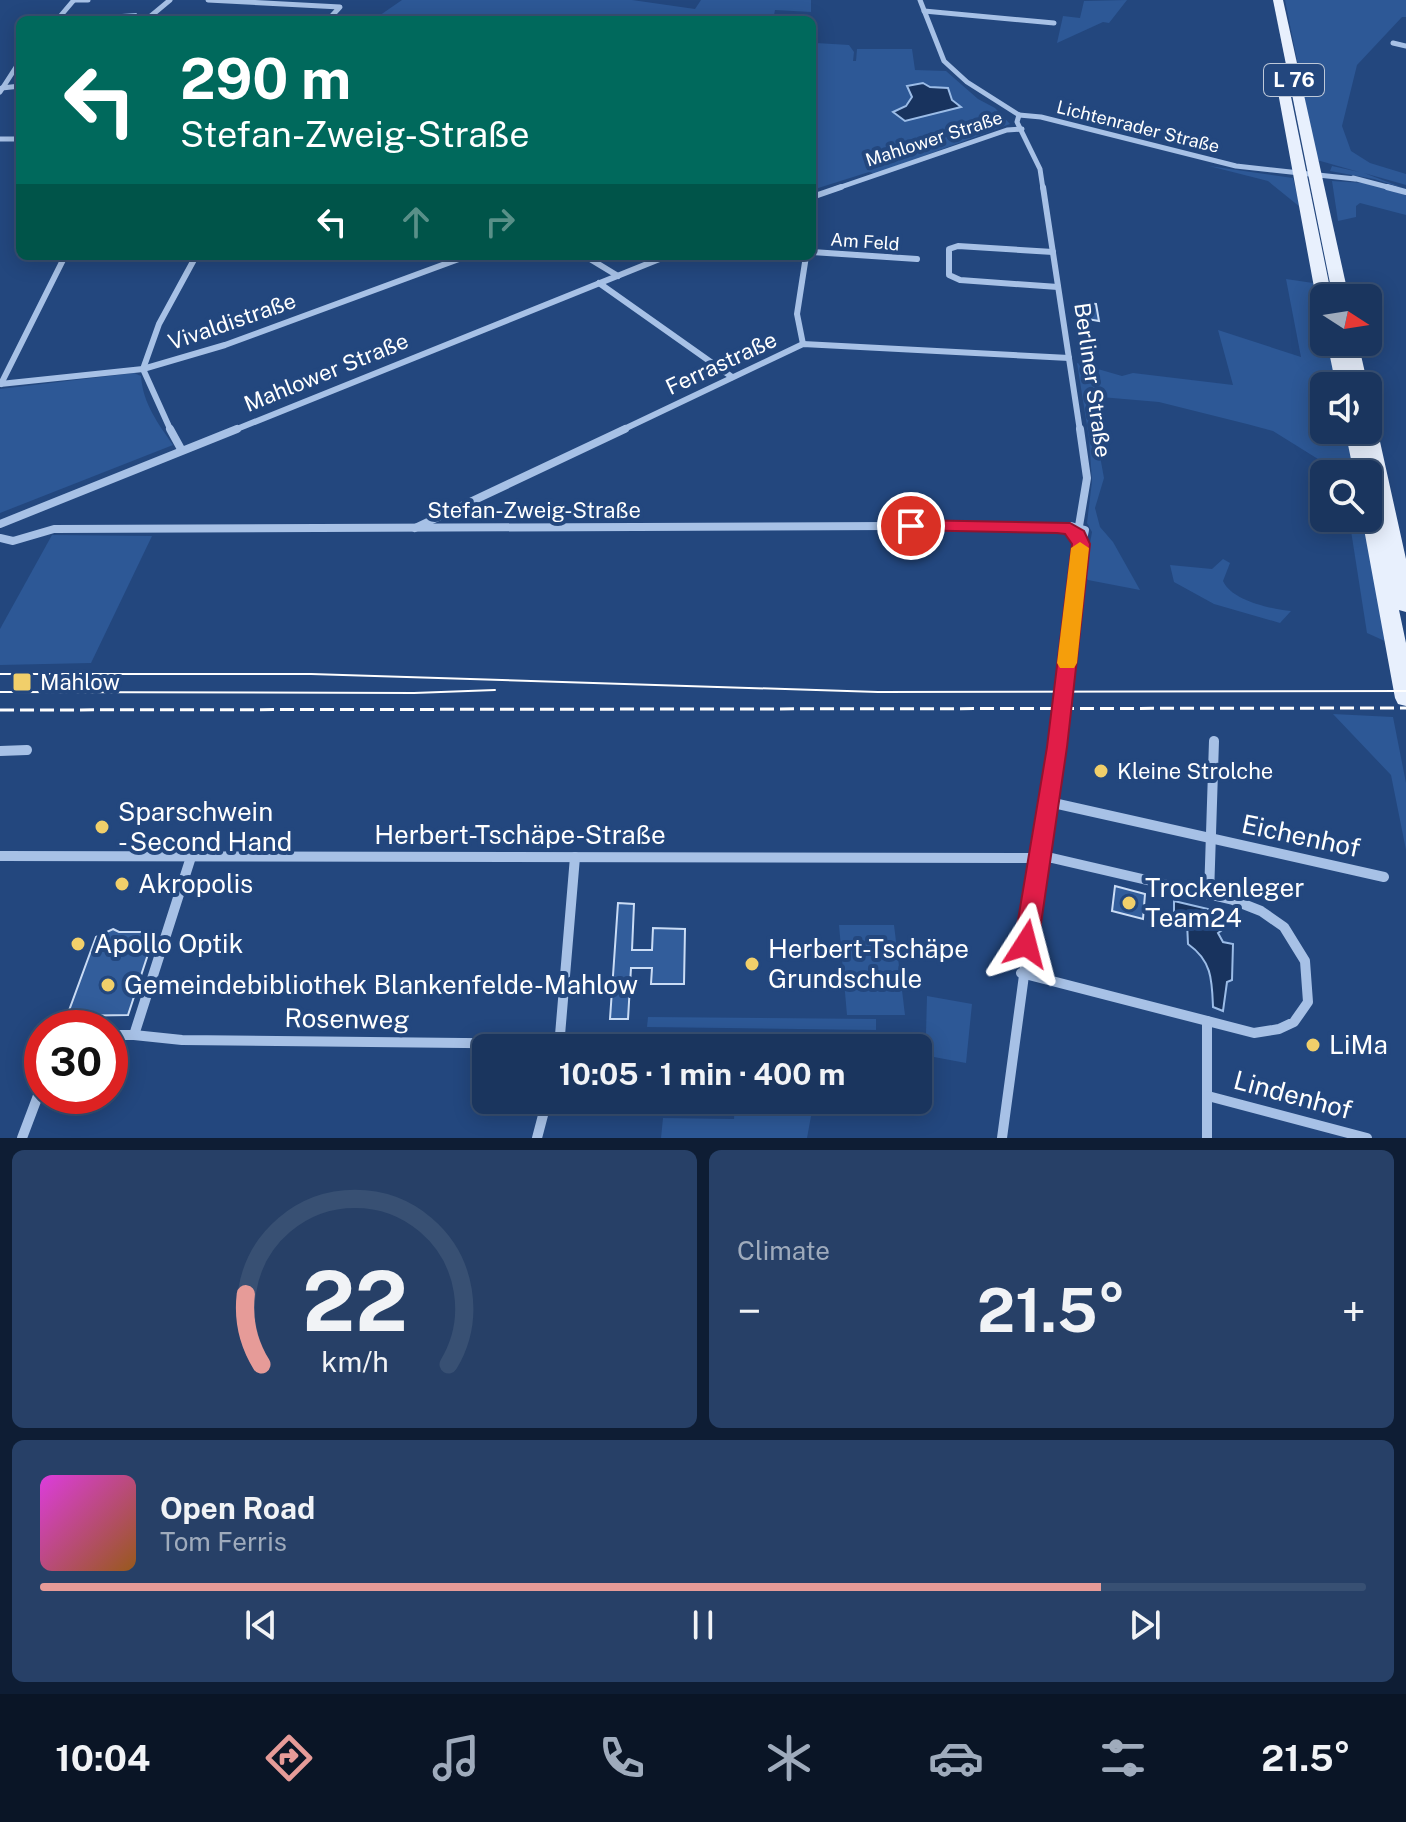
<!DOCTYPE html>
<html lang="en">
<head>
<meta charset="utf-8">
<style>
  body { margin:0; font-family:"Public Sans",sans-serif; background:#274067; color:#f1f3f6; height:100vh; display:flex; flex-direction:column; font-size:30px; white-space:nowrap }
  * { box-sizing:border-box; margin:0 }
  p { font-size:26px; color:#9fabbc }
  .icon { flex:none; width:44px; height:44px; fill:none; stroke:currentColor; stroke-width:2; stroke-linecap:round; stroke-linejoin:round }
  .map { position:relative; height:1138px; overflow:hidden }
  .drawer { display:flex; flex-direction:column; gap:12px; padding:12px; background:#0e1d34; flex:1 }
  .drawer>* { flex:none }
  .guide { position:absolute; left:16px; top:16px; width:800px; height:244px; border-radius:12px; box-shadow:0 4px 20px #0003,0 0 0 2px #385073; background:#00695c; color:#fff; overflow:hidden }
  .needle { width:52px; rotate:102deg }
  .buttons { position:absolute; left:1310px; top:284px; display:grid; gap:16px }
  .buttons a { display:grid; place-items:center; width:72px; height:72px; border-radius:12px; background:#1a355e; box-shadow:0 4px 20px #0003,0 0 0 2px #385073; font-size:40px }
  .speed { position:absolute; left:24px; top:1010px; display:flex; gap:16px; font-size:40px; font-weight:700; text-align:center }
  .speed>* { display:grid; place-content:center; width:104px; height:104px; border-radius:50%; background:#1a355e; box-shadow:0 4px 20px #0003,0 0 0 2px #385073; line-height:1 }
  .speed .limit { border:12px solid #d22; background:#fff; color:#111 }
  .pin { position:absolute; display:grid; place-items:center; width:68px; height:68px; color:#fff; margin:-34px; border:4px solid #fff; border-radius:50%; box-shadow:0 2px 8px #0007 }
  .me { position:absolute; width:88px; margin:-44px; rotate:9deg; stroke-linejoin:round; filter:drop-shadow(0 0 6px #0008) }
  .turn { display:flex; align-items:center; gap:28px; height:168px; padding:0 32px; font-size:36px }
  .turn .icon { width:104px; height:104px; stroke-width:2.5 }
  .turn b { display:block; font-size:56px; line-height:68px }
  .lanes { display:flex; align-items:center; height:76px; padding:0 32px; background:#0003; justify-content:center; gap:40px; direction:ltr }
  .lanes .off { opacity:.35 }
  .big { font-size:60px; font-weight:700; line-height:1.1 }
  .drawer .widget { flex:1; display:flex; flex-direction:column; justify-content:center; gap:12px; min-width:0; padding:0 28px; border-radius:12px; background:#274067 }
  .drawer .dial { align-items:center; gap:0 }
  .dial svg { height:208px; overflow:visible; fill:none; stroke:#385073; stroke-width:7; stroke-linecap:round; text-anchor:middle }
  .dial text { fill:#f1f3f6; stroke:none }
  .song { display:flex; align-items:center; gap:24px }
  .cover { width:96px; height:96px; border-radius:12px; background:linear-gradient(135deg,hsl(300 70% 55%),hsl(30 70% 35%)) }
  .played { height:8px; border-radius:4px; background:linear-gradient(90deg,#e69b98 80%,#385073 80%) }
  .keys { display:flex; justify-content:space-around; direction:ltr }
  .heat { display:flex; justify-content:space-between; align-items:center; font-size:44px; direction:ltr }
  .drawer .tiles { flex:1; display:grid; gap:12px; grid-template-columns:1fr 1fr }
  .widget:last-child { grid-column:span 2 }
  .trip { position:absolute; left:472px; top:1034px; width:460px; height:80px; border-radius:12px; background:#1a355e; box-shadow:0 4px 20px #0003,0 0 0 2px #385073; font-weight:700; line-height:80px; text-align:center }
  .dock { display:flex; height:128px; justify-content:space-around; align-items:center; background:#0a1526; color:#9fabbc }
  .dock .icon { width:56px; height:56px }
  .dock .current { color:#e69b98 }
  .dock b { font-size:36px; color:#f1f3f6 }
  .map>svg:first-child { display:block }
</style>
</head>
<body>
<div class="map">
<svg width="1406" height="1138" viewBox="0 0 1406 1138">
  <rect width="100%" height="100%" fill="#23477e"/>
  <!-- green -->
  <g fill="#2d5896" fill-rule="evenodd">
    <polygon points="402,0 632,0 695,9 701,0 811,0 811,12 775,10 773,20 373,20"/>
    <polygon points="1127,0 1109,23 1103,22 1057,43 1063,16 1080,18 1084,1"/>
    <polygon points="1285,0 1406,0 1406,17 1402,17 1357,65 1342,126 1351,151 1370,163 1406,174 1406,185 1364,173 1406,189 1374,179 1330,171 1332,166 1359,172 1317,160"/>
    <path d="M816,43L849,45L854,52L853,61H856L857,49H912L915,70L946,71L978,99L995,108L1010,124L875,174L869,172L812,190V47ZM930,87L948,88L952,100L960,107L905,121L894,112C908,105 915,95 930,87Z"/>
    <polygon points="1209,166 1293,178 1300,207 1268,181"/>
    <polygon points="1332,181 1365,183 1406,195 1406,215 1360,203 1356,206 1356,217 1338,221"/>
    <polygon points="1286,279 1313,283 1324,321 1324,342 1329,342 1338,386 1324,386 1324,430 1348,430 1356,474 1319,475 1318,459 1273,431 1247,424 1159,402 1089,396 1104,478 1095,508 1100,527 1113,542 1140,590 1088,580 1084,575 1092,532 1087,523 1092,481 1089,438 1077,363 1122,376 1133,373 1233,385 1218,330 1301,357"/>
    <path d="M134,373L141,376C143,404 158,423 173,445L0,513V389Z"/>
    <polygon points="1349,518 1365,518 1387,642 1367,633"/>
    <polygon points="52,535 152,536 91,663 0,665 0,629"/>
    <path d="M1223,559L1230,563L1223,581C1231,600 1270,609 1291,611L1280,623L1214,604L1174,582L1170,565L1212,569Z"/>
    <polygon points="1333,714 1393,717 1406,783 1406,850 1391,775"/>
    <polygon points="839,925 894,925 905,1015 847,1015"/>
    <polygon points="927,996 972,1004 966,1063 918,1054 918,1048 891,1048 887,1037 926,1034"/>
    <polygon points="648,1017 876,1019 876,1030 647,1027"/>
    <polygon points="811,1033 812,1048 738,1048 738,1046"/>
    <polygon points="735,1100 814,1100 807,1138 661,1138 663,1118 734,1119"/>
  </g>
  <!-- water -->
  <g fill="#18335e" stroke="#9bbce7" stroke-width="2">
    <polygon points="923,83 930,87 948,88 952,100 961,107 905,121 893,112 906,106 912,97 907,86"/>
    <path d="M1174,901L1225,913V928L1218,933L1223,942L1233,944L1232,980L1227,982L1223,1011L1213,1007C1212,980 1212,961 1188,944L1187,922L1174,918Z"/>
  </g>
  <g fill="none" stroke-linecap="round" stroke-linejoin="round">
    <!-- stream -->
    <polyline stroke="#9bbce7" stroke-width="2" points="114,20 122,15 136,14"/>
  </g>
  <!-- building -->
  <g fill="#325d9b" stroke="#cadcf5" stroke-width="2">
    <polygon points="1082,303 1096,304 1099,321 1081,318 1079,306"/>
    <polygon points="1115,886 1145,894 1143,919 1112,911"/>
    <polygon points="618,903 634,904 632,950 652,950 653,928 685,929 684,984 651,984 652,968 631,968 628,1019 610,1019"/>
    <polygon points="113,929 119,932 147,932 144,942 151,945 128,1015 67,1016 96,937"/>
  </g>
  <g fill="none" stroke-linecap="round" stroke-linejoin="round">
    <!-- minor-far3 -->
    <g stroke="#a7c1e6" stroke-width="5">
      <polyline points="74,0 88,0"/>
      <polyline points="208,0 340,7 328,20"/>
      <polyline points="920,0 944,61 967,82 1019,115"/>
      <polyline points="924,11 1054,23"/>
      <polyline points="57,20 74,0"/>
      <polyline points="146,20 170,0"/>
      <polyline points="1393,43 1406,46"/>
      <polyline points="2,88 20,86"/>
      <polyline points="0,92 20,61"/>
      <polyline points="1019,115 1017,122 1040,169 1043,189"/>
      <polyline points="1019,115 1041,117 1236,166 1355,179"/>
      <polyline points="0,139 20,139"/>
      <polyline points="1353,178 1395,189"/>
      <polyline points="835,189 1007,130 1022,129"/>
    </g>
    <!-- minor-far2 -->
    <g stroke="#a7c1e6" stroke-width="6">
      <polyline points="1043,187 1080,431"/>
      <polyline points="1387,187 1406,192"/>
      <polyline points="812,197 841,187"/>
      <polyline points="812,200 812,211"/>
      <polyline points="812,252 917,259"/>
      <polyline points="1053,252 958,246 949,249 949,275 960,280 1058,287"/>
      <polyline points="585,256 618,276"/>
      <polyline points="599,283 732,377"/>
      <polyline points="803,344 797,314 806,256"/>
      <polyline points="0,384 143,369 225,345 467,256"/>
      <polyline points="1,384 65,256"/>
      <polyline points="171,431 143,369 159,324 196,256"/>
      <polyline points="232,431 667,256"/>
      <polyline points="620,431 803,344 1069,358"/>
    </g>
    <!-- minor-far1 -->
    <g stroke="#a7c1e6" stroke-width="8">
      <polyline points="170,429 181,449"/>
      <polyline points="0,524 237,429"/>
      <polygon points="1071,526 1085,530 1084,535 1077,536 1070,531"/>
      <polyline points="1079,526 1087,478 1080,429"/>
      <polyline points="415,528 625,429"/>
      <polyline points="0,538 13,541 54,529 894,526 1070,529"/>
      <polyline points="1056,741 1081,544 1077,536"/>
    </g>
    <!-- minor -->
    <g stroke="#a7c1e6" stroke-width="10">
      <polyline points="0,751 27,750"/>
      <polyline points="1049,802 1384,877"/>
      <polyline points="0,856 1052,858 1233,900 1261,911 1284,927 1305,961 1308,1002 1294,1022 1279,1029 1254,1033 1021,973"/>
      <polyline points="1209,895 1214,741"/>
      <polyline points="1207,1021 1207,1138"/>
      <polyline points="110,1035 134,1035 191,857"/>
      <polyline points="134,1035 182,1040 559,1044"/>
      <polyline points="559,1047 575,857"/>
      <polyline points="1208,1096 1367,1138"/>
      <polyline points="22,1138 42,1085"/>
      <polyline points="537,1138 547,1100"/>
      <polyline points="1002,1138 1056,739"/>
    </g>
    <!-- primary -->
    <g fill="#e8f0fd" fill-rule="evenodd">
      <polygon points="1273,0 1283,0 1349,298 1333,298"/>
      <polygon points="1283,83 1289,87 1332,298 1324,298 1324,303 1316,298 1277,87"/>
      <polygon points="1327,342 1358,342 1368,386 1336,386"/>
      <polygon points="1368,423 1377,428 1406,559 1406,612 1399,610 1406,643 1406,706 1398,704 1395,698 1362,518 1368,518 1368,495 1373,496 1368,474 1354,474 1345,430 1368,430"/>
    </g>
    <!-- tram -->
    <g stroke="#fff" stroke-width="2">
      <polyline points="0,674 311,674 878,692 1406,691"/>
      <polyline points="0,692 414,693 495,690"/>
    </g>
    <!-- rail -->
    <polyline stroke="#fff" stroke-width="3" stroke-dasharray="14 6" stroke-linecap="butt" points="0,710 1406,708"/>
  </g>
  <!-- route -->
  <polygon fill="#e11d48" stroke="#92132f" stroke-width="2" points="911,520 1070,523 1084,531 1090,544 1067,747 1038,944 1034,951 1026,955 1017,951 1014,944 1047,747 1072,544 1065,534 1057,533 905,530 902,526"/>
  <!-- slow -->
  <polygon fill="#f59e0b" points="1080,542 1089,548 1077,663 1074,668 1060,668 1057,663 1071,548"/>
  <!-- markers -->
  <g fill="#f1cf6a" stroke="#23477e" stroke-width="3">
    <rect x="12" y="672" width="20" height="20" rx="4"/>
    <circle cx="1101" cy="771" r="8"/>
    <circle cx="102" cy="827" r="8"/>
    <circle cx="122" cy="884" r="8"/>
    <circle cx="1129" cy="903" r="8"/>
    <circle cx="78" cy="944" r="8"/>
    <circle cx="752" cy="964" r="8"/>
    <circle cx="108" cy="985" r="8"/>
    <circle cx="1313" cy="1045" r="8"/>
  </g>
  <g text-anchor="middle" stroke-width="8" stroke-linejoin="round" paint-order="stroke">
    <!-- far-street labels -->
    <g font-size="18" fill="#fff" stroke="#23477e">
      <text transform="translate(1138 127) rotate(14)" y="6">Lichtenrader Straße</text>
      <text transform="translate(934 139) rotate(-18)" y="6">Mahlower Straße</text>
      <text transform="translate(865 242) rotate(4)" y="6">Am Feld</text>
    </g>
    <!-- shield labels -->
    <rect fill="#23477e" stroke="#bdc8d8" stroke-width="2" x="1264" y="64" width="60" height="32" rx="6"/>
    <g font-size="20" font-weight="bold" fill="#fff">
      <text x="1294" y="87">L 76</text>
    </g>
    <!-- street labels -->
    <g font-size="22" fill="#fff" stroke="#23477e">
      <text transform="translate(232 321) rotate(-19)" y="8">Vivaldistraße</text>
      <text transform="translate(721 363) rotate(-25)" y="8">Ferrastraße</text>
      <text transform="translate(326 372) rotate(-22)" y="8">Mahlower Straße</text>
      <text transform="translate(1093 380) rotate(82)" y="8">Berliner Straße</text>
      <text x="534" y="518">Stefan-Zweig-Straße</text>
    </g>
    <!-- poi labels -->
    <g font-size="22" fill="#fff" stroke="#23477e" text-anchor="start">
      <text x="40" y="690">Mahlow</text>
      <text x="1117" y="779">Kleine Strolche</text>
    </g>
    <!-- near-poi labels -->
    <g font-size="26" fill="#fff" stroke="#23477e" text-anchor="start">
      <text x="118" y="821">Sparschwein<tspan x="118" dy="30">- Second Hand</tspan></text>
      <text x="138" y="893">Akropolis</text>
      <text x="1145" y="897">Trockenleger<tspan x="1145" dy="30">Team24</tspan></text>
      <text x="94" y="953">Apollo Optik</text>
      <text x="768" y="958">Herbert-Tschäpe<tspan x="768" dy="30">Grundschule</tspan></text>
      <text x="124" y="994">Gemeindebibliothek Blankenfelde-Mahlow</text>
      <text x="1329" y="1054">LiMa</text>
    </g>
    <!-- near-street labels -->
    <g font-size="26" fill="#fff" stroke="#23477e">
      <text x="520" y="844">Herbert-Tschäpe-Straße</text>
      <text transform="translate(1301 836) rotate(12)" y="9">Eichenhof</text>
      <text transform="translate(347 1019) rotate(1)" y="9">Rosenweg</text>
      <text transform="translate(1293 1095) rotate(15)" y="9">Lindenhof</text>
    </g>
  </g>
</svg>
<div class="buttons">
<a><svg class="needle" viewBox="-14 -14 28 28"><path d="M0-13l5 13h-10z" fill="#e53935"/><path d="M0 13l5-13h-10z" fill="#9fabbc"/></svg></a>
<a><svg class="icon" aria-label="sound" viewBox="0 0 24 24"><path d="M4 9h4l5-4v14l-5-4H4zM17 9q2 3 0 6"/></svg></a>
<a><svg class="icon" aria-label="search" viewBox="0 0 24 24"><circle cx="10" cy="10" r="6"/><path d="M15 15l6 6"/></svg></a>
</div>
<div class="speed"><div class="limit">30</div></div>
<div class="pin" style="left:911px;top:526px;background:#d93025"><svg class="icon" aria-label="arrive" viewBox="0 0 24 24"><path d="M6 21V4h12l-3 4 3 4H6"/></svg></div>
<svg class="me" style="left:1026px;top:944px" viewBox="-20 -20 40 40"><path d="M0-17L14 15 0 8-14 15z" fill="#e11d48" stroke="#fff" stroke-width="4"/></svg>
<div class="trip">10:05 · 1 min · 400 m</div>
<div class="guide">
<div class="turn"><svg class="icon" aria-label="left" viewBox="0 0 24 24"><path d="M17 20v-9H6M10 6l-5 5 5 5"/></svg><div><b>290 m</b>Stefan-Zweig-Straße</div></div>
<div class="lanes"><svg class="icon" aria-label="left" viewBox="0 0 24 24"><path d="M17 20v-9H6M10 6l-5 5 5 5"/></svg><svg class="icon off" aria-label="ahead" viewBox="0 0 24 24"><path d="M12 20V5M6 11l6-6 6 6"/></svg><svg class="icon off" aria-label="right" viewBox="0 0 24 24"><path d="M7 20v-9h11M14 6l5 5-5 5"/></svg></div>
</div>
</div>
<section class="drawer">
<div class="tiles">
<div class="widget dial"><svg viewBox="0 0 100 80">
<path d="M14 69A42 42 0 1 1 86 69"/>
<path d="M14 69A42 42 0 0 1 8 42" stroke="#e69b98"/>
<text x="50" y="56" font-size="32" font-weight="700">22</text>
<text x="50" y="72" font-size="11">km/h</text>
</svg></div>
<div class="widget"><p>Climate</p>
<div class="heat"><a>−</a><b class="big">21.5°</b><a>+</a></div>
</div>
<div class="widget">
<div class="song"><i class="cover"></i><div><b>Open Road</b><p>Tom Ferris</p></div></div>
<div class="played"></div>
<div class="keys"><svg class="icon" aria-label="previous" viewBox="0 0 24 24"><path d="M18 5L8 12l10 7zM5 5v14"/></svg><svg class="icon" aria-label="pause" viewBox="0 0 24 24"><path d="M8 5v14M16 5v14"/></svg><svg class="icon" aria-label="next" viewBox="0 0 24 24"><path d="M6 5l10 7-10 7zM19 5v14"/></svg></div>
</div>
</div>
</section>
<nav class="dock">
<b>10:04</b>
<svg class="icon current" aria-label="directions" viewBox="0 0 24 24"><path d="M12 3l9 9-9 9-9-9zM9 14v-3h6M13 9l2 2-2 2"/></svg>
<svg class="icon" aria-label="music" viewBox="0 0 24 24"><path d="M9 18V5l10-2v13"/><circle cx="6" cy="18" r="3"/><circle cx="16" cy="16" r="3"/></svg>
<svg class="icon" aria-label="phone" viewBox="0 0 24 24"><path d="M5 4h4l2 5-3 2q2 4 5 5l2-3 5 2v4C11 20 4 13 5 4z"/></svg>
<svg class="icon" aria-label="climate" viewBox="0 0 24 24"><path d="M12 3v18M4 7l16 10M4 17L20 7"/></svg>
<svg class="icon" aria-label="car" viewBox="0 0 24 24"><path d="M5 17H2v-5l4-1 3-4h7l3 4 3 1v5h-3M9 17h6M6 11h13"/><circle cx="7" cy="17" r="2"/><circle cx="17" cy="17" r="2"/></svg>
<svg class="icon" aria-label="filters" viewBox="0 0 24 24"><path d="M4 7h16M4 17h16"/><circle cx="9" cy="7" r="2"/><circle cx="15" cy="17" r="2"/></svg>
<b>21.5°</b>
</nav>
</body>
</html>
